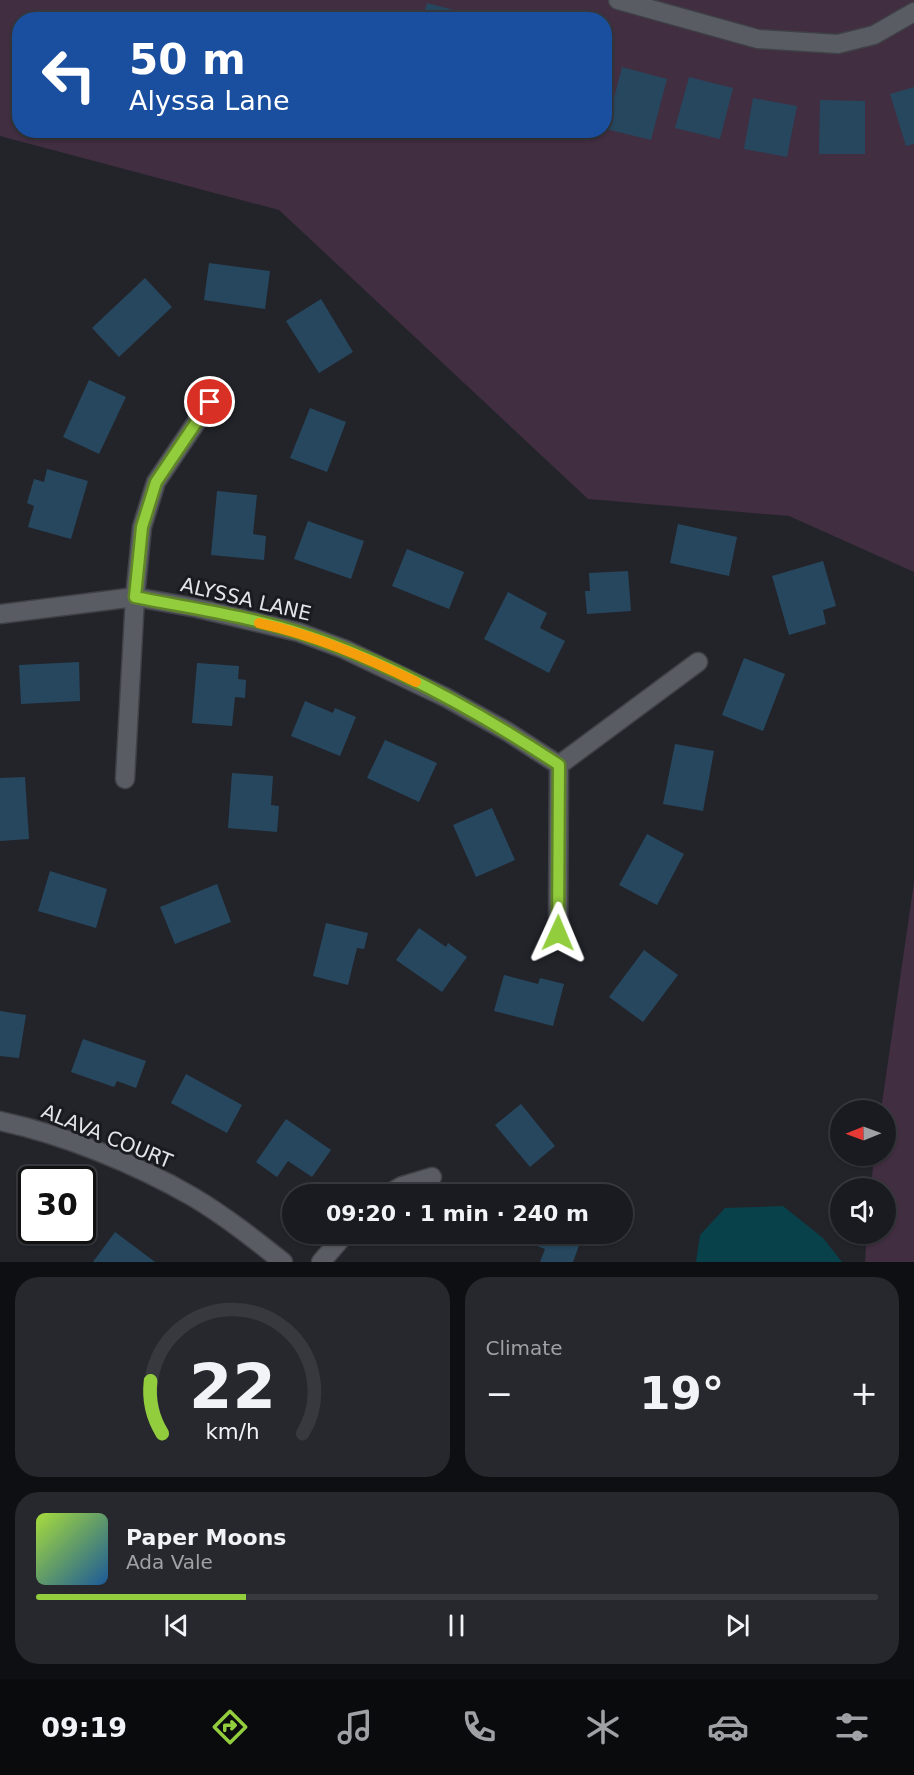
<!DOCTYPE html>
<html lang="en">
<head>
<meta charset="utf-8">
<style>
  body { margin:0; font-family:"DejaVu Sans",sans-serif; background:#27282d; color:#f1f3f6; height:100vh; display:flex; flex-direction:column; font-size:22px; white-space:nowrap }
  * { box-sizing:border-box; margin:0 }
  p { font-size:20px; color:#9fa1a5 }
  .icon { flex:none; width:33px; height:33px; fill:none; stroke:currentColor; stroke-width:2; stroke-linecap:round; stroke-linejoin:round }
  .map { position:relative; height:1262px; overflow:hidden }
  .sheet { display:flex; flex-direction:column; gap:15px; padding:15px; background:#0e0f12; flex:1 }
  .sheet>* { flex:none }
  .guide { position:absolute; left:12px; top:12px; width:600px; height:126px; border-radius:24px; box-shadow:0 2px 4px #0004,0 0 0 2px #38393e; background:#1a4fa0; color:#fff; overflow:hidden }
  .needle { width:39px; rotate:269deg }
  .tools { position:absolute; left:830px; top:1100px; display:grid; gap:12px }
  .tools a { display:grid; place-items:center; width:66px; height:66px; border-radius:50%; background:#1a1b20; box-shadow:0 2px 4px #0004,0 0 0 2px #38393e; font-size:30px }
  .speed { position:absolute; left:18px; top:1166px; display:flex; gap:12px; font-size:30px; font-weight:700; text-align:center }
  .speed>* { display:grid; place-content:center; width:78px; height:78px; border-radius:50%; background:#1a1b20; box-shadow:0 2px 4px #0004,0 0 0 2px #38393e; line-height:1 }
  .speed .limit { border:3px solid #111; border-radius:9px; background:#fff; color:#111 }
  .pin { position:absolute; display:grid; place-items:center; width:51px; height:51px; color:#fff; margin:-26px; border:3px solid #fff; border-radius:50%; box-shadow:0 2px 6px #0007 }
  .me { position:absolute; width:66px; margin:-33px; rotate:1deg; stroke-linejoin:round; filter:drop-shadow(0 0 4px #0008) }
  .turn { display:flex; align-items:center; gap:21px; height:126px; padding:0 18px; font-size:27px }
  .turn .icon { width:78px; height:78px; stroke-width:2.5 }
  .turn b { display:block; font-size:42px; line-height:51px }
  .big { font-size:45px; font-weight:600; line-height:1.1 }
  .sheet .tile { flex:1; display:flex; flex-direction:column; justify-content:center; gap:9px; min-width:0; padding:0 21px; border-radius:24px; background:#27282d }
  .sheet .dial { align-items:center; gap:0 }
  .dial svg { height:156px; overflow:visible; fill:none; stroke:#38393e; stroke-width:7; stroke-linecap:round; text-anchor:middle }
  .dial text { fill:#f1f3f6; stroke:none }
  .song { display:flex; align-items:center; gap:18px }
  .cover { width:72px; height:72px; border-radius:9px; background:linear-gradient(135deg,hsl(80 70% 55%),hsl(210 70% 35%)) }
  .played { height:6px; border-radius:3px; background:linear-gradient(90deg,#92cd3e 25%,#38393e 25%) }
  .keys { display:flex; justify-content:space-around; direction:ltr }
  .heat { display:flex; justify-content:space-between; align-items:center; font-size:33px; direction:ltr }
  .sheet .tiles { flex:1; display:grid; gap:15px; grid-template-columns:1fr 1fr }
  .tile:last-child { grid-column:span 2 }
  .trip { position:absolute; left:282px; top:1184px; width:351px; height:60px; border-radius:30px; background:#1a1b20; box-shadow:0 2px 4px #0004,0 0 0 2px #38393e; font-weight:600; line-height:60px; text-align:center }
  .tabs { display:flex; height:96px; justify-content:space-around; align-items:center; background:#0a0b0d; color:#9fa1a5 }
  .tabs .icon { width:42px; height:42px }
  .tabs .active { color:#92cd3e }
  .tabs b { font-size:27px; color:#f1f3f6 }
  .map>svg:first-child { display:block }
</style>
</head>
<body>
<div class="map">
<svg width="914" height="1262" viewBox="0 0 914 1262">
  <rect width="100%" height="100%" fill="#22242a"/>
  <!-- green -->
  <g fill="#412e41" fill-rule="evenodd">
    <path d="M0,0H914V572L789,516L588,499L279,210L0,136ZM20,20H604V130H20Z"/>
    <polygon points="914,882 914,1262 865,1262 867,1233 885,1233 885,1188 871,1188 874,1155 885,1155 885,1110 881,1110"/>
  </g>
  <!-- water -->
  <polygon fill="#09414b" points="783,1206 823,1238 842,1262 696,1262 700,1235 725,1208"/>
  <!-- building -->
  <g fill="#27475f">
    <polygon points="427,3 469,14 467,20 422,20"/>
    <polygon points="622,67 667,79 651,140 606,129"/>
    <polygon points="689,77 733,88 720,139 675,128"/>
    <polygon points="914,87 914,144 906,146 890,94"/>
    <polygon points="753,98 797,106 787,157 744,149"/>
    <polygon points="820,100 865,101 865,154 819,154"/>
    <polygon points="209,263 270,271 265,309 204,300"/>
    <polygon points="145,278 172,307 119,357 92,328"/>
    <polygon points="321,299 353,352 319,373 286,321"/>
    <polygon points="89,380 126,397 99,454 63,437"/>
    <polygon points="310,408 346,422 327,472 290,458"/>
    <polygon points="47,469 88,481 71,539 28,527 34,506 27,503 34,479 44,482"/>
    <polygon points="217,491 257,495 253,534 266,536 264,560 211,555"/>
    <polygon points="308,521 364,541 351,579 294,559"/>
    <polygon points="678,524 737,537 729,576 670,563"/>
    <polygon points="407,549 464,572 449,609 392,586"/>
    <polygon points="823,561 836,606 823,610 826,624 789,635 772,576"/>
    <polygon points="628,571 631,611 587,614 585,591 590,591 589,573"/>
    <polygon points="508,592 547,613 540,628 565,641 549,673 484,639"/>
    <polygon points="744,658 785,674 763,731 722,715"/>
    <polygon points="79,662 80,701 21,704 19,665"/>
    <polygon points="197,663 239,666 238,679 246,680 245,698 235,697 232,726 192,723"/>
    <polygon points="305,701 333,713 335,708 356,717 340,756 291,736"/>
    <polygon points="385,740 437,763 419,802 367,778"/>
    <polygon points="675,744 714,751 703,811 663,804"/>
    <polygon points="232,773 273,776 271,805 279,806 277,832 228,828"/>
    <polygon points="25,777 29,839 0,841 0,778"/>
    <polygon points="492,808 515,860 476,877 453,825"/>
    <polygon points="647,834 684,854 657,905 619,885"/>
    <polygon points="50,871 107,889 96,928 38,911"/>
    <polygon points="217,884 231,922 175,944 160,907"/>
    <polygon points="326,923 368,933 364,949 357,948 348,985 313,976"/>
    <polygon points="419,928 446,947 448,943 467,957 442,992 396,960"/>
    <polygon points="644,950 678,975 643,1022 609,997"/>
    <polygon points="504,975 538,984 540,978 564,984 553,1026 494,1011"/>
    <polygon points="0,1011 26,1015 19,1058 0,1056"/>
    <polygon points="83,1039 146,1061 136,1088 117,1081 114,1087 71,1072"/>
    <polygon points="186,1074 242,1105 227,1133 171,1103"/>
    <polygon points="521,1104 555,1146 530,1167 495,1125"/>
    <polygon points="286,1119 331,1150 312,1177 288,1161 277,1177 256,1162"/>
    <polygon points="27,1198 32,1199 32,1230 16,1224"/>
    <polygon points="32,1230 69,1230 64,1243"/>
    <polygon points="115,1232 155,1262 93,1262"/>
    <polygon points="541,1233 563,1233 581,1240 573,1262 540,1262 545,1249 537,1246"/>
  </g>
  <g fill="none" stroke-linecap="round" stroke-linejoin="round">
    <defs>
      <g id="street">
        <polyline points="618,0 758,39 838,44 874,35 914,12"/>
        <polyline points="0,614 135,597 197,608 298,632 344,649 445,697 508,732 559,765"/>
        <polyline points="559,765 698,662"/>
        <polyline points="125,779 135,597 142,527 156,482 210,402"/>
        <polyline points="558,933 559,765"/>
        <path d="M0,1121C65,1135 136,1164 193,1197C225,1216 254,1239 283,1262"/>
        <polyline points="388,1194 402,1186 432,1177"/>
        <polyline points="321,1262 346,1233"/>
      </g>
    </defs>
    <!-- street casing -->
    <use href="#street" stroke="#3f4146" stroke-width="21"/>
    <!-- street -->
    <use href="#street" stroke="#595c63" stroke-width="18"/>
  </g>
  <g fill="none" stroke-linecap="round" stroke-linejoin="round">
    <defs>
      <path id="route" d="M210,402L156,482L142,527L135,597C190,608 247,616 300,633C392,663 479,712 559,765L558,933"/>
    </defs>
    <!-- route casing -->
    <use href="#route" stroke="#5f8528" stroke-width="15"/>
    <!-- route -->
    <use href="#route" stroke="#92cd3e" stroke-width="10"/>
    <!-- slow -->
    <path stroke="#f59e0b" stroke-width="10" d="M259,623C314,635 365,657 416,682"/>
  </g>
  <g text-anchor="middle" stroke-width="6" stroke-linejoin="round" paint-order="stroke">
    <!-- street labels -->
    <g font-size="20" fill="#e3e4e8" stroke="#191b21">
      <text transform="translate(246 599) rotate(13)" y="7">ALYSSA LANE</text>
      <text transform="translate(107 1136) rotate(22)" y="7">ALAVA COURT</text>
    </g>
  </g>
</svg>
<div class="tools">
<a><svg class="needle" viewBox="-14 -14 28 28"><path d="M0-13l5 13h-10z" fill="#e53935"/><path d="M0 13l5-13h-10z" fill="#9fa1a5"/></svg></a>
<a><svg class="icon" aria-label="sound" viewBox="0 0 24 24"><path d="M4 9h4l5-4v14l-5-4H4zM17 9q2 3 0 6"/></svg></a>
</div>
<div class="speed"><div class="limit">30</div></div>
<div class="pin" style="left:210px;top:402px;background:#d93025"><svg class="icon" aria-label="arrive" viewBox="0 0 24 24"><path d="M6 21V4h12l-3 4 3 4H6"/></svg></div>
<svg class="me" style="left:558px;top:933px" viewBox="-20 -20 40 40"><path d="M0-17L14 15 0 8-14 15z" fill="#92cd3e" stroke="#fff" stroke-width="4"/></svg>
<div class="trip">09:20 · 1 min · 240 m</div>
<div class="guide">
<div class="turn"><svg class="icon" aria-label="left" viewBox="0 0 24 24"><path d="M17 20v-9H6M10 6l-5 5 5 5"/></svg><div><b>50 m</b>Alyssa Lane</div></div>
</div>
</div>
<section class="sheet">
<div class="tiles">
<div class="tile dial"><svg viewBox="0 0 100 80">
<path d="M14 69A42 42 0 1 1 86 69"/>
<path d="M14 69A42 42 0 0 1 8 42" stroke="#92cd3e"/>
<text x="50" y="56" font-size="32" font-weight="700">22</text>
<text x="50" y="72" font-size="11">km/h</text>
</svg></div>
<div class="tile"><p>Climate</p>
<div class="heat"><a>−</a><b class="big">19°</b><a>+</a></div>
</div>
<div class="tile">
<div class="song"><i class="cover"></i><div><b>Paper Moons</b><p>Ada Vale</p></div></div>
<div class="played"></div>
<div class="keys"><svg class="icon" aria-label="previous" viewBox="0 0 24 24"><path d="M18 5L8 12l10 7zM5 5v14"/></svg><svg class="icon" aria-label="pause" viewBox="0 0 24 24"><path d="M8 5v14M16 5v14"/></svg><svg class="icon" aria-label="next" viewBox="0 0 24 24"><path d="M6 5l10 7-10 7zM19 5v14"/></svg></div>
</div>
</div>
</section>
<nav class="tabs">
<b>09:19</b>
<svg class="icon active" aria-label="directions" viewBox="0 0 24 24"><path d="M12 3l9 9-9 9-9-9zM9 14v-3h6M13 9l2 2-2 2"/></svg>
<svg class="icon" aria-label="music" viewBox="0 0 24 24"><path d="M9 18V5l10-2v13"/><circle cx="6" cy="18" r="3"/><circle cx="16" cy="16" r="3"/></svg>
<svg class="icon" aria-label="phone" viewBox="0 0 24 24"><path d="M5 4h4l2 5-3 2q2 4 5 5l2-3 5 2v4C11 20 4 13 5 4z"/></svg>
<svg class="icon" aria-label="climate" viewBox="0 0 24 24"><path d="M12 3v18M4 7l16 10M4 17L20 7"/></svg>
<svg class="icon" aria-label="car" viewBox="0 0 24 24"><path d="M5 17H2v-5l4-1 3-4h7l3 4 3 1v5h-3M9 17h6M6 11h13"/><circle cx="7" cy="17" r="2"/><circle cx="17" cy="17" r="2"/></svg>
<svg class="icon" aria-label="filters" viewBox="0 0 24 24"><path d="M4 7h16M4 17h16"/><circle cx="9" cy="7" r="2"/><circle cx="15" cy="17" r="2"/></svg>
</nav>
</body>
</html>
